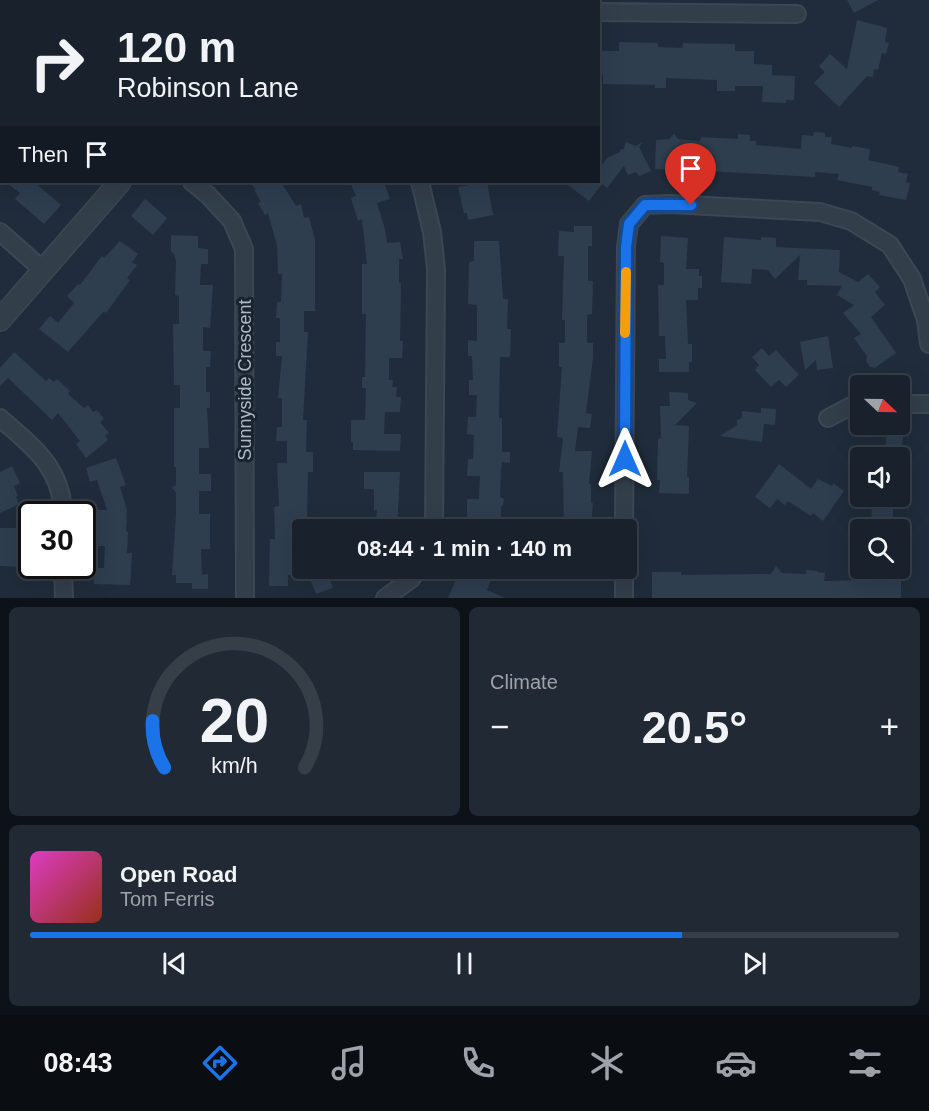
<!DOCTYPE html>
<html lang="en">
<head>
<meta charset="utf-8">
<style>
  body { margin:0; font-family:Helvetica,sans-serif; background:#212934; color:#f1f3f6; height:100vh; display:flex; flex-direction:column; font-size:22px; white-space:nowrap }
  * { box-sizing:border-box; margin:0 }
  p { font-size:20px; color:#9fa3a9 }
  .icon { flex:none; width:33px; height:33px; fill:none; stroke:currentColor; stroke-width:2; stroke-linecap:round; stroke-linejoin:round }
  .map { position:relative; height:598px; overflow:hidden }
  .sheet { display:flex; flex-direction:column; gap:9px; padding:9px; background:#0d1218; flex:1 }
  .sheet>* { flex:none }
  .hud { position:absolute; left:0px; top:0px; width:600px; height:183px; box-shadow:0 6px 24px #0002,0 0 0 2px #363e48; background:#18212c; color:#f1f3f6; overflow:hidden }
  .needle { width:39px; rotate:112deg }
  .controls { position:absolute; left:850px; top:375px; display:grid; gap:12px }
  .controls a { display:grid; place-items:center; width:60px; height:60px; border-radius:6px; background:#18212c; box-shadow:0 6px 24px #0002,0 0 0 2px #363e48; font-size:30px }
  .speed { position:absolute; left:18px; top:501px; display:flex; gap:12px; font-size:30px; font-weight:700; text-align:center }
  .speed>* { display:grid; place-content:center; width:78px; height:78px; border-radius:50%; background:#18212c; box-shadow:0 6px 24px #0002,0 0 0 2px #363e48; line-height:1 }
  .speed .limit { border:3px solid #111; border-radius:9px; background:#fff; color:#111 }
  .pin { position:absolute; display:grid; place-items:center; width:51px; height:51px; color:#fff; margin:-62px -26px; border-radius:50% 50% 50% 0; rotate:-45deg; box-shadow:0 0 6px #0007 }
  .pin .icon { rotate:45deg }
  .me { position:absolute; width:66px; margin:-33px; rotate:0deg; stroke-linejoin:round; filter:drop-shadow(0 0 4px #0008) }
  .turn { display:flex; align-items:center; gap:21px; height:126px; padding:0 18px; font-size:27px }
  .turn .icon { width:78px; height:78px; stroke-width:2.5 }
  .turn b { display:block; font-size:42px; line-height:51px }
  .then { display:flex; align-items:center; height:57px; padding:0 18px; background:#0003; gap:12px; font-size:22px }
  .big { font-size:45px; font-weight:600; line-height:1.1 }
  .sheet .tile { flex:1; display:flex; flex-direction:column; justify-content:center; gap:9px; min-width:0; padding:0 21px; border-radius:9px; background:#212934 }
  .sheet .dial { align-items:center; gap:0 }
  .dial svg { height:156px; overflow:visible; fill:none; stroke:#363e48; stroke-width:7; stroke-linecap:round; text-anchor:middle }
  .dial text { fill:#f1f3f6; stroke:none }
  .song { display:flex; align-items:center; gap:18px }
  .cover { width:72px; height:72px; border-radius:9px; background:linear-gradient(135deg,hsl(310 70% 55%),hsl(10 70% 35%)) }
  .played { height:6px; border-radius:3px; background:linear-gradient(90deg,#1a73e8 75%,#363e48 75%) }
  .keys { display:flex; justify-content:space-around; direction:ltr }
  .heat { display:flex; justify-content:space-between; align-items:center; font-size:33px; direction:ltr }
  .sheet .tiles { flex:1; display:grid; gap:9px; grid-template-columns:1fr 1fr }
  .tile:last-child { grid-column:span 2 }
  .trip { position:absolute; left:292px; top:519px; width:345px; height:60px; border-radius:6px; background:#18212c; box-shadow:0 6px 24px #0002,0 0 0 2px #363e48; font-weight:600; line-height:60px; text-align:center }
  .tab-bar { display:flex; height:96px; justify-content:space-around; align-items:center; background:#0a0d12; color:#9fa3a9 }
  .tab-bar .icon { width:42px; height:42px }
  .tab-bar .current { color:#1a73e8 }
  .tab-bar b { font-size:27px; color:#f1f3f6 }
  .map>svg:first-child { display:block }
</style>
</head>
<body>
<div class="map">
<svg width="929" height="598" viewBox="0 0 929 598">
  <rect width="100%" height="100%" fill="#202c3b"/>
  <!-- building -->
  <g fill="#2e3e4f">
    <polygon points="847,0 878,0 854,13"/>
    <polygon points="857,20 887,28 885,42 889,43 886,54 882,53 878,70 874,69 873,77 867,76 839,107 814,83 825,72 819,66 830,54 847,69"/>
    <polygon points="619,42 658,43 658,47 682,48 683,43 735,44 735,51 754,51 754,64 772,65 772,75 795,76 794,100 786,100 786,103 762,102 763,86 735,86 735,91 717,91 717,80 666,78 666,88 655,88 655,85 603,84 603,75 598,75 598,51 619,51"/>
    <polygon points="814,132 825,133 825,137 832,137 831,144 852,148 852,146 870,149 868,160 899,167 898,172 908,174 906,182 910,183 906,200 879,195 880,192 872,190 872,187 837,180 839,174 815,172 815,177 706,171 707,163 684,162 684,170 655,169 656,140 669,139 674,134 678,139 700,141 701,137 738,139 738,134 750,135 750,141 756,141 756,145 801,149 802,135 813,136"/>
    <polygon points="626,142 636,146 643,142 639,147 651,171 639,176 636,172 628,175 624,166 607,188 602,184 589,201 564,182 598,182 598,170 607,158 620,152 620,150 624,149"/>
    <polygon points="6,182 34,182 61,205 44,224 15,199 20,193"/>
    <polygon points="249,182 281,182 296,206 301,204 304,218 309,217 315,240 315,311 304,311 304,332 308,332 303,420 307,420 306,452 313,452 313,472 308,472 307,522 302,522 302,575 288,575 288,586 269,586 270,539 275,539 274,507 279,506 277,463 287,463 287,441 276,441 277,427 282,427 282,398 278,398 282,356 276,356 276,342 280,342 280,318 276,318 277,302 281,302 282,274 278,274 277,246 268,213 265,215 258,203 261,202 254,190 256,189"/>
    <polygon points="350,182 384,182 390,199 377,203 385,229 387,243 400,242 403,259 399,259 399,283 401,283 400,341 403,341 402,358 389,358 389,380 393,380 392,387 397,387 396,397 401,397 400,412 385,412 384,434 401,434 400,451 353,450 353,442 351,442 351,420 365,420 366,388 362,388 362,377 365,377 366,314 362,314 362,264 367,264 362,219 358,221 351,198 356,196"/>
    <polygon points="487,182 493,215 468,220 467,213 464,213 458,187"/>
    <polygon points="145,199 167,218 153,235 131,216"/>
    <polygon points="574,226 592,226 592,246 588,246 588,281 593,281 592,314 587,315 587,343 593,343 593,358 586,413 592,414 590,428 578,427 575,451 592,451 589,484 591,484 591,503 593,503 591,530 564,530 563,472 559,472 563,438 557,437 562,367 559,367 559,343 565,343 565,320 562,320 564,256 558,256 559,231 574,232"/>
    <polygon points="171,235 198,236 198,248 208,249 208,264 201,264 200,285 213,285 210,328 203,327 203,351 211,351 210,367 206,367 206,392 210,392 210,408 207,408 209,448 199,448 199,474 211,474 211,491 199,491 199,514 210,514 210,549 201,549 202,575 208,574 208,589 192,589 192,583 176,583 176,575 172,575 176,514 176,493 172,487 176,485 176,467 174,467 174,408 180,408 180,385 174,385 173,324 179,324 179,296 175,295 176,261 174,254 171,251"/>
    <polygon points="661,236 688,238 686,269 699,269 699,276 702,276 702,288 698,288 698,300 686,300 688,344 692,344 692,362 689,362 689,372 659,372 659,359 666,359 665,336 659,336 658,285 664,285 664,263 660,262"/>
    <polygon points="724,237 761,240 761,237 776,238 776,247 840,250 839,272 858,282 868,274 880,287 875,292 885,305 871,317 896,353 875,368 870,367 866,361 867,356 854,338 861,334 843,313 854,305 837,295 842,286 807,285 807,280 798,280 800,255 775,279 768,270 752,269 751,284 721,282"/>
    <polygon points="120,241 138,254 132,262 137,265 127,278 130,280 106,313 104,311 68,352 39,329 50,316 58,323 74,303 67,296 78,284 80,285 102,256 104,258"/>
    <polygon points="474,241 499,241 503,299 508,299 507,329 511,329 510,357 500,357 499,418 502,418 502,452 510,452 510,463 502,462 501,471 500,497 504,499 503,505 501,507 501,530 467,530 470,517 467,517 467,499 479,499 480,476 467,476 468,459 473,459 474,435 467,434 468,417 476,417 477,395 469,395 469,380 473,380 472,356 468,356 468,340 477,341 477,305 468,304 469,262 474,261"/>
    <polygon points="828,336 833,368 817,370 816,360 805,370 800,342"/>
    <polygon points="762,348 769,356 776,350 799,375 786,387 779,380 771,387 755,370 759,365 752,357"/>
    <polygon points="14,352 46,381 49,378 54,382 57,379 70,391 68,394 84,408 88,405 93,412 97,410 104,419 100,422 109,433 105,436 108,440 86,458 76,444 80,441 58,413 52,420 8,378 0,386 0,368"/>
    <polygon points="669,392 688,393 688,400 697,403 675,425 689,426 687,477 689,477 689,494 659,493 660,480 657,480 658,439 661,438 660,406 670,406"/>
    <polygon points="761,408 776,409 775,425 764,424 762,442 720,436 737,425 737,420 742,418 742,411 761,413"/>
    <polygon points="886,435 903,436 901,458 885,458"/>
    <polygon points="116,458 126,485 120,487 127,510 126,531 128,532 127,553 132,553 130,585 94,584 94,568 104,568 105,546 94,546 95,510 107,510 97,480 90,482 86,468"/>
    <polygon points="779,464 811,489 818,479 832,486 833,483 844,491 823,521 813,513 811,516 788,501 785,505 777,499 770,508 755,497"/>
    <polygon points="12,466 20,483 14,486 18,496 16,497 19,504 0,513 0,472"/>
    <polygon points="364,472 400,472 397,530 383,530 383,518 376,518 377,510 374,510 374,489 364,489"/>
    <polygon points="872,501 893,501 893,517 896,517 896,530 871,530"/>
    <polygon points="0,528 29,528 29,557 25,557 25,567 0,566"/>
    <polygon points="776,566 782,573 806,574 806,570 818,571 817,572 825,573 824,581 870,580 870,578 901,579 901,598 652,598 652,572 681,572 681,575 771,574"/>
    <polygon points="306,568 348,568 349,570 329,577 333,588 316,594"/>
    <polygon points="461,568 471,568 492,578 487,590 505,598 448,598"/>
  </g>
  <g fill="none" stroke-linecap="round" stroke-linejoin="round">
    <defs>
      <g id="minor">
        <polyline points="102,0 107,2"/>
        <polyline points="598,12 797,14"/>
        <polyline points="192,182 208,195 232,221 244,249 245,598"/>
        <polyline points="420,182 432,232 436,269 434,530"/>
        <polyline points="0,232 43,270"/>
        <polyline points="900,404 929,404"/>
        <path d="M0,418C32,446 62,467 63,514"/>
        <polyline points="828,418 853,405 861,405"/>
        <polyline points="624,530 626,247 629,224 645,205 670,204 820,212 851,221 890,245 912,279 926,320 929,344"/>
        <polyline points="63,566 64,598"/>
        <polyline points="385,598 411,579 419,568"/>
        <polyline points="624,598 624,568"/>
      </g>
      <g id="tertiary">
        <polyline points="276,2 278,0"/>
        <polyline points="0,320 120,182"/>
      </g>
    </defs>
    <!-- minor casing -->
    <use href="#minor" stroke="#3d4754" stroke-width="20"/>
    <!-- tertiary casing -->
    <use href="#tertiary" stroke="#3d4754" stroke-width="24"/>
    <!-- minor -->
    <use href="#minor" stroke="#333e4b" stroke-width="16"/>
    <!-- tertiary -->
    <use href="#tertiary" stroke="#333e4b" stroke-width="21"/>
  </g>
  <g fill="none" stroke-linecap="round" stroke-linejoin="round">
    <defs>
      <polyline id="route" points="625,459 626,247 629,224 645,205 691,205"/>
    </defs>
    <!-- route casing -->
    <use href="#route" stroke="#114b97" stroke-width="15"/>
    <!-- route -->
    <use href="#route" stroke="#1a73e8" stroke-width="10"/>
    <!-- slow -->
    <polyline stroke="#f59e0b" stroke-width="10" points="625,333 626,272"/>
  </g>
  <g text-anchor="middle" stroke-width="6" stroke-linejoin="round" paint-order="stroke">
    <!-- street labels -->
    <g font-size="18" fill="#aeb9c7" stroke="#19232f">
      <text transform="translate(245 380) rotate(-90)" y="6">Sunnyside Crescent</text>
    </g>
  </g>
</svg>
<div class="controls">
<a><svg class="needle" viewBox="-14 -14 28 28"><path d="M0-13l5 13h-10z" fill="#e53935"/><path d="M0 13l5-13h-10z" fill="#9fa3a9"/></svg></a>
<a><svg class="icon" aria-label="sound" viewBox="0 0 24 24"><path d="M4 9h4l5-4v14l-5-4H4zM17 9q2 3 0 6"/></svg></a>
<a><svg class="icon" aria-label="search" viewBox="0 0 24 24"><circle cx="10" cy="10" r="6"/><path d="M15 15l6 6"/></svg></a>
</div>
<div class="speed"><div class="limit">30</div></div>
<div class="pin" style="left:691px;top:205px;background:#d93025"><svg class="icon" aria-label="arrive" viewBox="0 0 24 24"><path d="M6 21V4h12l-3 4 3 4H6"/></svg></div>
<svg class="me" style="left:625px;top:459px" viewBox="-20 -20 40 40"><path d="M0-17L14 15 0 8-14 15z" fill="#1a73e8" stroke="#fff" stroke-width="4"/></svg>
<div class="trip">08:44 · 1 min · 140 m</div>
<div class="hud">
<div class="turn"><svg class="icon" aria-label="right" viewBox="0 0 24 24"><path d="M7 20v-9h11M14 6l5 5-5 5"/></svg><div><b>120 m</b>Robinson Lane</div></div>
<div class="then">Then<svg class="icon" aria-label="arrive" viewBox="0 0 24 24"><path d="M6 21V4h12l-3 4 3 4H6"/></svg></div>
</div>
</div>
<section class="sheet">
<div class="tiles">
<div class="tile dial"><svg viewBox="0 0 100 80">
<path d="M14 69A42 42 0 1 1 86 69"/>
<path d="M14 69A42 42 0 0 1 8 45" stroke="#1a73e8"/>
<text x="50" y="56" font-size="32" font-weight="700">20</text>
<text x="50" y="72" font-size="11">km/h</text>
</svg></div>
<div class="tile"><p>Climate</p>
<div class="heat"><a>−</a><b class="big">20.5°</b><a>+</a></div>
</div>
<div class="tile">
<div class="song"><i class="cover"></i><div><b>Open Road</b><p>Tom Ferris</p></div></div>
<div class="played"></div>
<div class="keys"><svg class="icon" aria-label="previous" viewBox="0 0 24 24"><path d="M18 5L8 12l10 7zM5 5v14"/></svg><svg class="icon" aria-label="pause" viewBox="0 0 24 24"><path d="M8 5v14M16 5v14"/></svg><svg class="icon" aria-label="next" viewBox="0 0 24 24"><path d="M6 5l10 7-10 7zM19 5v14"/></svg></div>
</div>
</div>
</section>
<nav class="tab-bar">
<b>08:43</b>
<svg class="icon current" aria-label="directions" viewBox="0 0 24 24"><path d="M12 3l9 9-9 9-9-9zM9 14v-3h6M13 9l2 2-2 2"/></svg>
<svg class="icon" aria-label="music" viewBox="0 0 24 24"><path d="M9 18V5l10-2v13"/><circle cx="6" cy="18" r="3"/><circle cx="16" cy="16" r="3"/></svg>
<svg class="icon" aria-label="phone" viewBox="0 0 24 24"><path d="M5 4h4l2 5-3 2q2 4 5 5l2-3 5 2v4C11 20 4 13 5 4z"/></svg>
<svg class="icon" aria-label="climate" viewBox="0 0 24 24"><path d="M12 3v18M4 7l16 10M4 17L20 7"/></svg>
<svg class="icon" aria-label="car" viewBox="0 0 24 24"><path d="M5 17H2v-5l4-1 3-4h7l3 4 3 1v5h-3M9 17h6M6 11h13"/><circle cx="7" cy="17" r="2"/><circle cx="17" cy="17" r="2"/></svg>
<svg class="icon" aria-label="filters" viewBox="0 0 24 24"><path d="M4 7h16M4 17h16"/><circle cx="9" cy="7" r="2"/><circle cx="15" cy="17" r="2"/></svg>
</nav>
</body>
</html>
